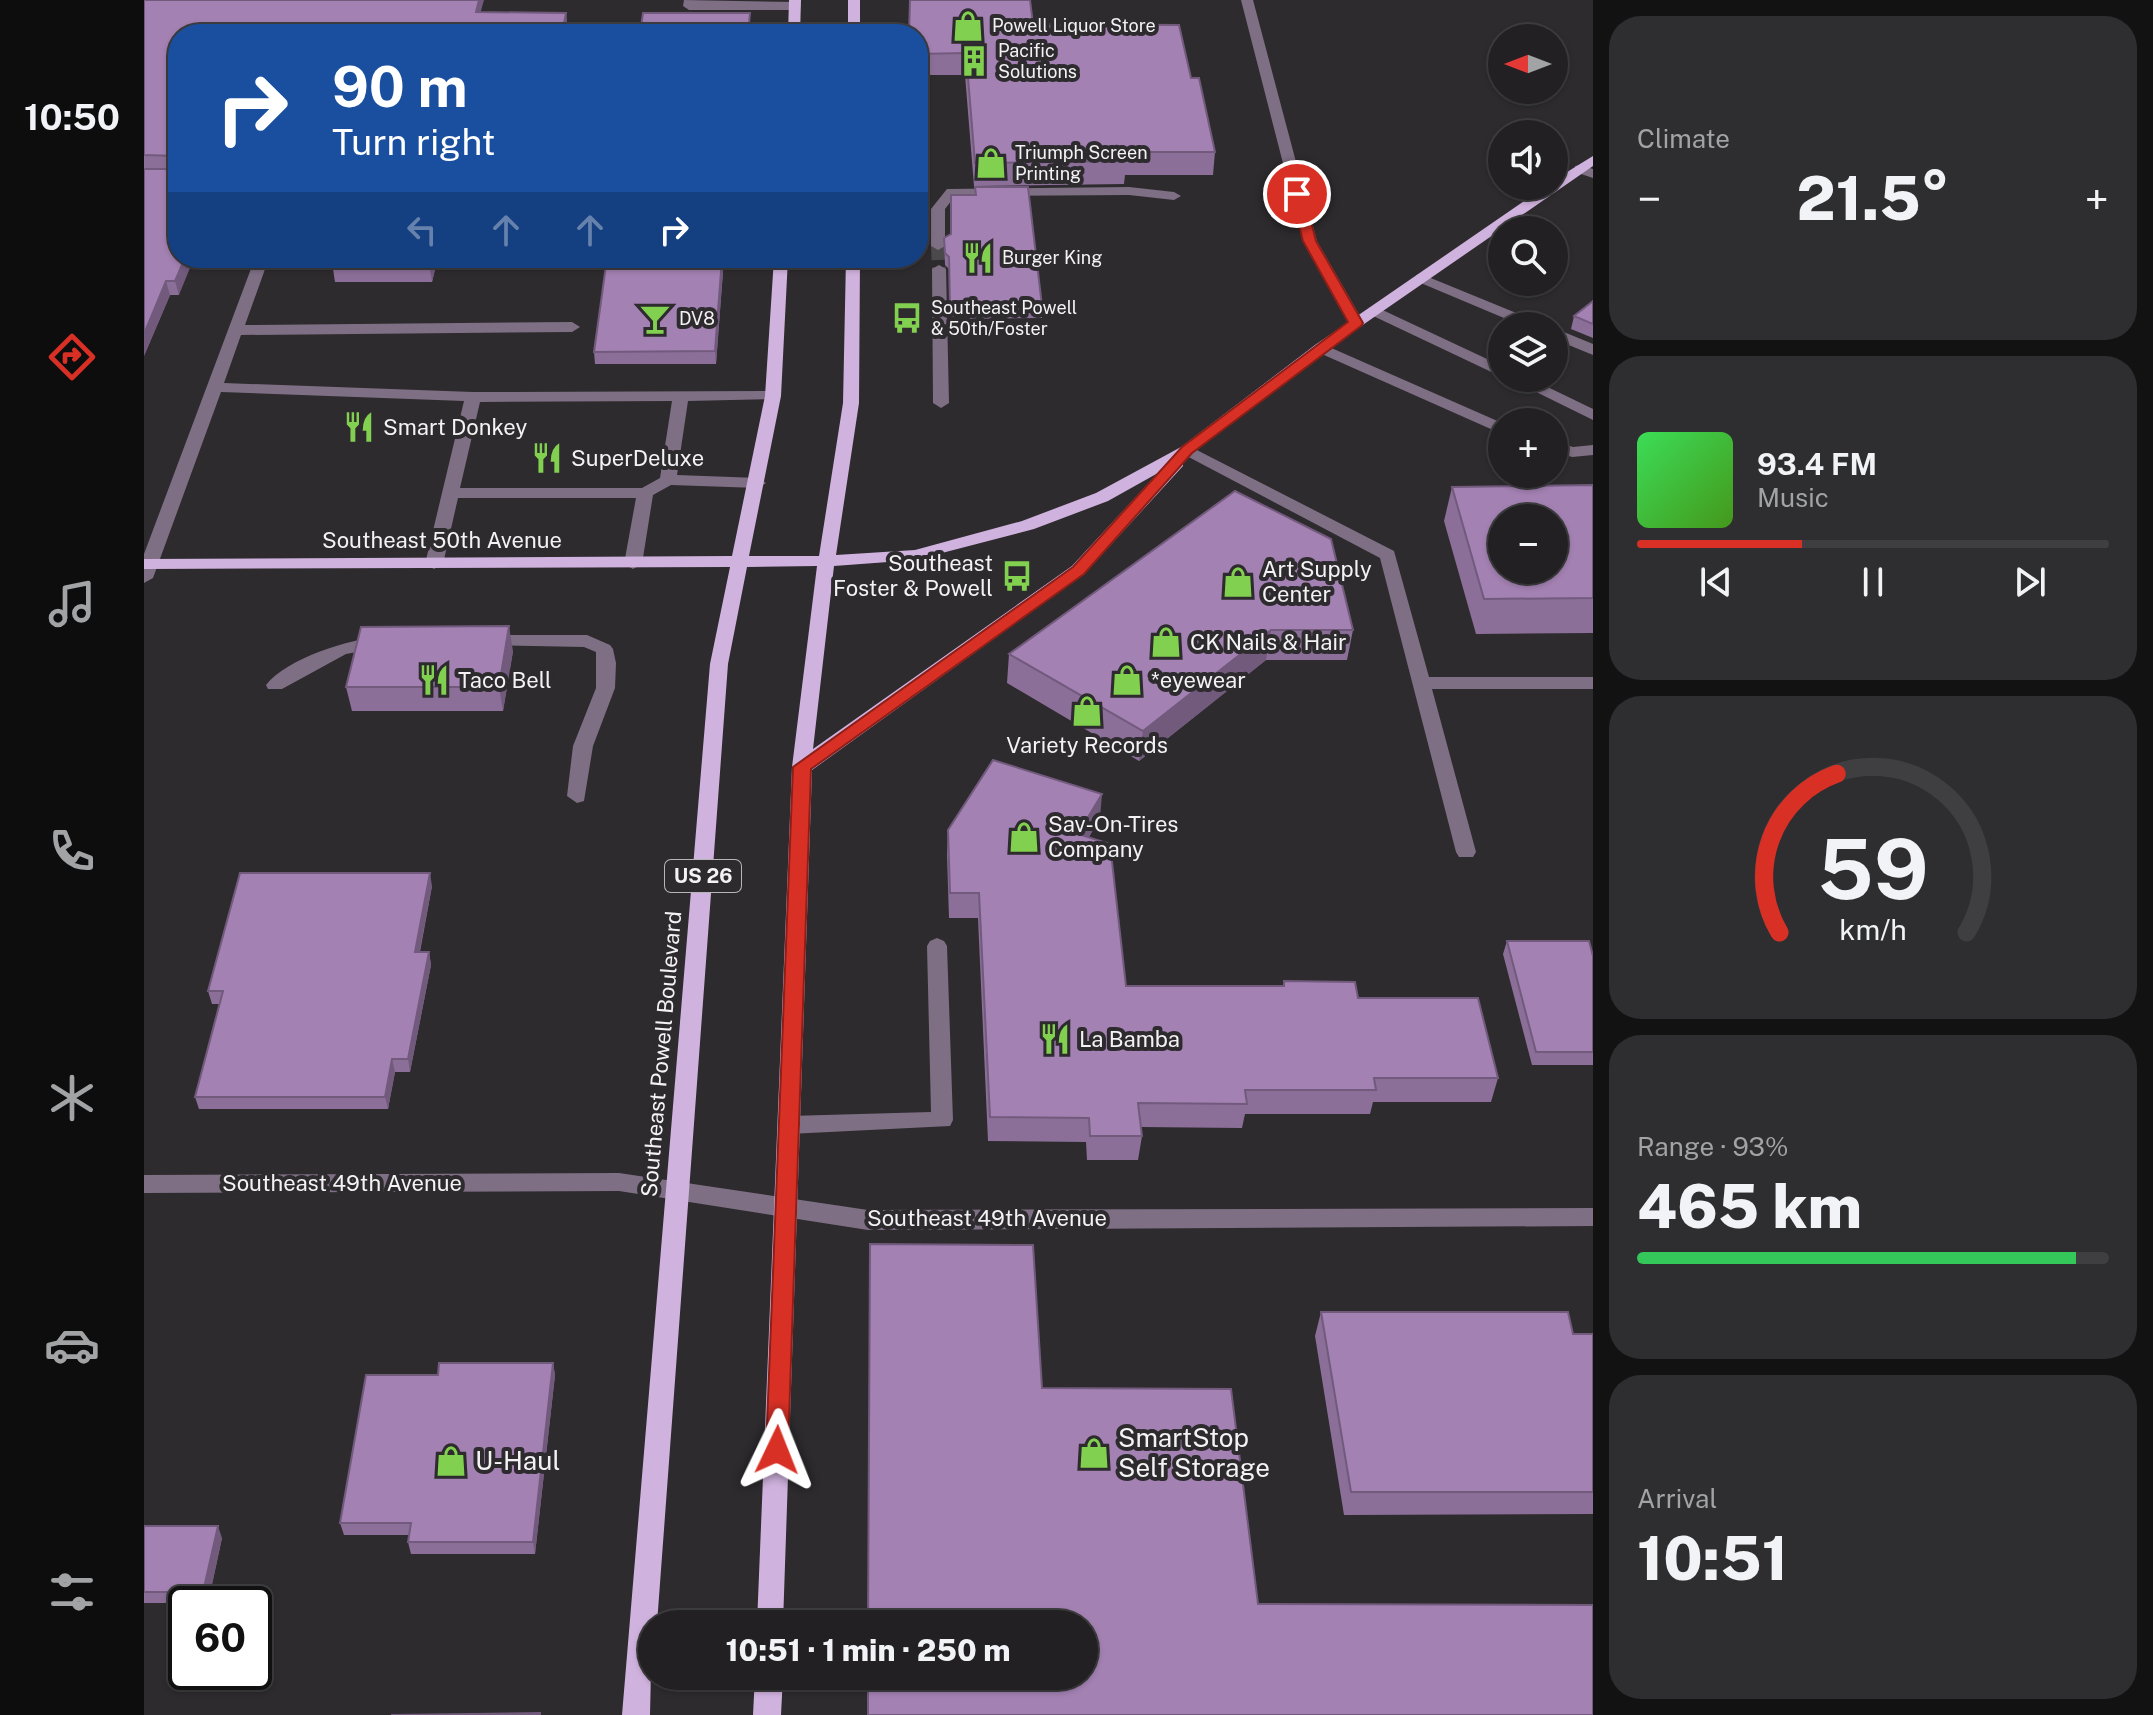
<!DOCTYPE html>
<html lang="en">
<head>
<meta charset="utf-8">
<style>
  body { margin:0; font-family:"Public Sans",sans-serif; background:#2e2d2f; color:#f1f3f6; height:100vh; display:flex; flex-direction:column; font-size:30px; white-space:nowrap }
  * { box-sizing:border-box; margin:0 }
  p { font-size:26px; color:#a2a3a5 }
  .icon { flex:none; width:44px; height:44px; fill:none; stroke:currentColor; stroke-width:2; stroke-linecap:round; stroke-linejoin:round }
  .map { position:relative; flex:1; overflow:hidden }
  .details { display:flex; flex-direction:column; gap:16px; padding:16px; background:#131213; width:560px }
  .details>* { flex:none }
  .banner { position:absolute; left:24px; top:24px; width:760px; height:244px; border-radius:32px; box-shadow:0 2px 6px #0004,0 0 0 2px #3f3e40; background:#1a4fa0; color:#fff; overflow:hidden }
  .needle { width:52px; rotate:270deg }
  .buttons { position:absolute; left:1344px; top:24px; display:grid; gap:16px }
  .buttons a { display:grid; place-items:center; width:80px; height:80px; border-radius:50%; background:#222022; box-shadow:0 2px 6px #0004,0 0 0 2px #3f3e40; font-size:40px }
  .speed { position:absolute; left:24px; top:1586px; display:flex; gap:16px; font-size:40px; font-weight:700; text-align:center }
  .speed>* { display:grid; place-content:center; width:104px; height:104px; border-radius:50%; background:#222022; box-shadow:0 2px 6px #0004,0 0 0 2px #3f3e40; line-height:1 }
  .speed .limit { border:4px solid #111; border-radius:12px; background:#fff; color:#111 }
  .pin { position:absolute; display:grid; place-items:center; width:68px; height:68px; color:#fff; margin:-34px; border:4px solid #fff; border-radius:50%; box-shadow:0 2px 8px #0007 }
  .me { position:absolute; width:88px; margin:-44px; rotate:2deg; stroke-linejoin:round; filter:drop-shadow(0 0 6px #0008) }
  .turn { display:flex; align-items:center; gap:28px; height:168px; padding:0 32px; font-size:36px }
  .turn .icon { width:104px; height:104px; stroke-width:2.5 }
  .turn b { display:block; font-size:56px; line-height:68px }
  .lanes { display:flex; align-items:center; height:76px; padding:0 32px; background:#0003; justify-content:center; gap:40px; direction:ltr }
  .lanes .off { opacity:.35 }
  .big { font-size:60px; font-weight:800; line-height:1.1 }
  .details .card { flex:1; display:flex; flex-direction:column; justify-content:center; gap:12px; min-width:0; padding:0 28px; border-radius:32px; background:#2e2d2f }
  .details .dial { align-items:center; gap:0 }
  .dial svg { height:208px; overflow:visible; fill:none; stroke:#3f3e40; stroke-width:7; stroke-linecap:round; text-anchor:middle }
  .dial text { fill:#f1f3f6; stroke:none }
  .song { display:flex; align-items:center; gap:24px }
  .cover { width:96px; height:96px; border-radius:12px; background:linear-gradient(135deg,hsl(130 70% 55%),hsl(100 70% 35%)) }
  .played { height:8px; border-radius:4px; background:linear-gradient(90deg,#d93025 35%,#3f3e40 35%) }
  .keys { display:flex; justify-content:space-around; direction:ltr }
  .heat { display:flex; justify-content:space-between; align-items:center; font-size:44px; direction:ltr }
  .charge { height:12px; border-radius:6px; background:linear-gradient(90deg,#34c759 93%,#3f3e40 0) }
  .trip { position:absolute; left:494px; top:1610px; width:460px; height:80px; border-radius:40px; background:#222022; box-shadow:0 2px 6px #0004,0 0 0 2px #3f3e40; font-weight:800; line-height:80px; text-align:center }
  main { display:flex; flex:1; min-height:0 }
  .tab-bar { display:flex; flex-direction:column; width:144px; justify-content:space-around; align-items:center; background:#0e0d0e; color:#a2a3a5 }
  .tab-bar .icon { width:56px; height:56px }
  .tab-bar .on { color:#d93025 }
  .tab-bar b { font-size:36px; color:#f1f3f6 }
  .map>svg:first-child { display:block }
</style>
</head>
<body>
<main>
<nav class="tab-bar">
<b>10:50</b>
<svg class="icon on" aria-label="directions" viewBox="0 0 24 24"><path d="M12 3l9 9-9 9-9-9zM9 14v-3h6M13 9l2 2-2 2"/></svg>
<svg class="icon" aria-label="music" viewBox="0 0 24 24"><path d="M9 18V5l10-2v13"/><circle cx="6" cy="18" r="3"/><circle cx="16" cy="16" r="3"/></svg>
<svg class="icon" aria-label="phone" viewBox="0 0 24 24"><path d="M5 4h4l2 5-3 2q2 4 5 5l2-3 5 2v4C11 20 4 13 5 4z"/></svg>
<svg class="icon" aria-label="climate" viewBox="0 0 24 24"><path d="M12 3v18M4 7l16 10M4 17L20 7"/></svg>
<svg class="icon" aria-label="car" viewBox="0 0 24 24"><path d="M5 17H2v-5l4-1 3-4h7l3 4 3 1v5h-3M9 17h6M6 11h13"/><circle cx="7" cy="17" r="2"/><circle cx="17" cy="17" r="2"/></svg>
<svg class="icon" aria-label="filters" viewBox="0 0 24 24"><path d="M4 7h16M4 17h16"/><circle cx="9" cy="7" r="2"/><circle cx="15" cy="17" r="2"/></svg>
</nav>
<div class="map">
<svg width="1449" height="1715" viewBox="0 0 1449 1715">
  <rect width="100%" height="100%" fill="#2d2b2e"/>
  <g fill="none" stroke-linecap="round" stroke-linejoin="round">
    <!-- minor-tunnel -->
    <polyline stroke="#4b494c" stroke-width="14" stroke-dasharray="14 7" stroke-linecap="butt" points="794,246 795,269"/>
    <!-- minor -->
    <g fill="#7e6f84" fill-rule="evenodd">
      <polygon points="540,0 651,2 657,6 651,10 545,10 539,6"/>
      <polygon points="1097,0 1109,0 1173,241 1220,323 1217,326 1207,326 1204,323 1159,241"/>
      <polygon points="1436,165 1449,169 1449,178 1431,172 1431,166"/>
      <polygon points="985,187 1030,192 1037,196 1030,200 985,195 811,196 801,209 801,246 794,250 787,246 787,209 803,189"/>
      <path d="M111,258H125L101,325L428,322L436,327L428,332L97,335L80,383L329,392L629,391L637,396L635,399L544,401L533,475L614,478L622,483L614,488L527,485L509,495L498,564L489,569L480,564L492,498H314L299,564L290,569L281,564L320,401L77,392L9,578L0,583V554ZM528,401L516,478L498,488H316L336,402Z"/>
      <polygon points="795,265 802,269 805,403 797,408 789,403 788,269"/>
      <polygon points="1277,274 1397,323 1400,326 1379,326 1272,281 1272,275"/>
      <polygon points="1230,306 1358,366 1358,377 1225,314 1225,308"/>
      <polygon points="1410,328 1449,344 1449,355 1410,339"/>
      <polygon points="1176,343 1358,423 1358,434 1171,351 1168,348"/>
      <polygon points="1364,378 1385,378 1449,409 1449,420"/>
      <polygon points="1410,441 1429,447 1449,445 1449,455 1428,457 1410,451"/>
      <polygon points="1043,445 1250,551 1285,677 1449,677 1449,689 1288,689 1332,852 1329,857 1315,857 1312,852 1236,558 1037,453 1035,450"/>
      <polygon points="343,635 443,635 466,645 469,649 472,663 471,688 449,746 440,801 433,803 423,796 429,746 452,688 452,652 440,647 337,645 334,641 337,637"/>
      <path d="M239,636L248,642L245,646L202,654L138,689H124L122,685C143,658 206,639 239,636Z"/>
      <polygon points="793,938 800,941 803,946 809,1120 806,1126 645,1134 637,1131 634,1125 637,1119 645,1116 787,1112 783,946 786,941"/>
      <polygon points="475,1173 724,1210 1449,1208 1449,1226 724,1230 475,1191 0,1193 0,1175"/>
    </g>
    <!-- major -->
    <g fill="#d0b2de" fill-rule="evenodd">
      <polygon points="645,0 657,0 656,34 644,34"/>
      <rect x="704" y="0" width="12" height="34"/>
      <path d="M1449,156V166L1181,351L1039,459V466L940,574L668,770L639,1624H613L648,767L673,566L603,567L584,664L513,1624H508L506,1715H478L566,664L586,567L0,569V559L588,556L621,396L630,258H644L637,396L605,556H675L699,403L702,258H716L715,403L692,555L771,550L878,521L952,493L1037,447L1171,345L1402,186H1410V180ZM1014,473L928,566L669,749L690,566L771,560L890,529L964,501Z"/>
      <polygon points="611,1676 639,1676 637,1715 609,1715"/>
    </g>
  </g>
  <!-- wall -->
  <g fill="#8c6f99">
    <polygon points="0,0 337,12 422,13 423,25 34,34 35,295 26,295 0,356 31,169 0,168"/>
    <polygon points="889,24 1047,78 1071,152 1069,175 981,175 980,184 830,186 821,75 774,75 774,34"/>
    <polygon points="831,187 898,306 898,318 806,319 805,269 801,265 800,238 807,235 831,195"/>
    <polygon points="192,258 375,258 374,261 293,261 288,282 191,282 189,269"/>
    <polygon points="463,258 580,258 572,364 451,364 450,352"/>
    <polygon points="1449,301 1449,338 1427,329 1430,316"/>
    <polygon points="1449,485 1449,633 1332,634 1300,521 1308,487"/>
    <polygon points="1091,491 1209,630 1203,660 1122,660 995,761 863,683 865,654"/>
    <polygon points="369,651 359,711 208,711 202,687"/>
    <polygon points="956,818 945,837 982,986 1139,986 1140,981 1214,998 1354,1078 1347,1102 1229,1102 1226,1114 1101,1114 1098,1128 997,1127 998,1136 994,1160 943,1160 942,1142 844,1141 834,918 805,918 803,855 804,830"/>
    <polygon points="288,886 276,952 285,952 287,965 266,1072 251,1072 244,1109 55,1109 51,1097 76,1004 68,1004 64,991"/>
    <polygon points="1363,941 1449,956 1449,1065 1388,1065 1359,954"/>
    <polygon points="1177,1312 1429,1334 1449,1334 1449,1514 1200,1515 1171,1336"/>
    <polygon points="409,1363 411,1375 391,1554 267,1554 264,1542 265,1535 200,1535 196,1523 294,1375"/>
    <polygon points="0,1526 78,1538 64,1603 0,1603"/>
  </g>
  <!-- shaded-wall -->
  <g fill="#725a7d">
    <polygon points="335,0 340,0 333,25 332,12"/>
    <polygon points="422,13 423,25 422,34 418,34"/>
    <polygon points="41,258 50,258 35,295 31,281"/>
    <polygon points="289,258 293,258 293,261 288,282 286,269"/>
    <polygon points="578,258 580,258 572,364 571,351"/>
    <polygon points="22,281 26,295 0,356 0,334"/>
    <polygon points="365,626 369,651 359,711 355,687"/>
    <polygon points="1127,630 1122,660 995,761 999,731"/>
    <polygon points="958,794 956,818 932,858 934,834"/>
    <polygon points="286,873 288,886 273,965 271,952"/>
    <polygon points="285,952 287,965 266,1072 264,1059"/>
    <polygon points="248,1059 251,1072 244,1109 241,1097"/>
    <polygon points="409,1363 411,1375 391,1554 389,1542"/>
    <polygon points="74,1526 78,1538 64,1603 59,1592"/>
  </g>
  <!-- building -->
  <g fill="#a381b2" stroke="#725a7d" stroke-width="2" fill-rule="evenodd">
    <polygon points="0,0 335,0 332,12 422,13 418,34 34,34 34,258 41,258 31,281 22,281 0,334 0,169 31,169 34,166 33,156 0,155"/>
    <polygon points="766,0 886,0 889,24 1035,25 1047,78 1055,78 1071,152 980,152 982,161 831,163 822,53 774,54 774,34 765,34"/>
    <polygon points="499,13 606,13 604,34 496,34"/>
    <polygon points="831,187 884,187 898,306 806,307 805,257 801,253 800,238 807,234 807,195 832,195"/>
    <polygon points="192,258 289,258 286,269 189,269"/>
    <polygon points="463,258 578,258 571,351 450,352"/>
    <polygon points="1449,301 1449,324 1430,316"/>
    <path d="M1449,485V598L1340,599L1308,487ZM1358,518H1410V570H1358Z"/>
    <polygon points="1091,491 1187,539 1209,630 1127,630 999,731 865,654"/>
    <polygon points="365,626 355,687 202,687 217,627"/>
    <polygon points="849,760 958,794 934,834 966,844 982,986 1140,986 1140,981 1211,982 1214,998 1334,998 1354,1078 1230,1078 1232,1090 1101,1090 1103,1104 994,1103 998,1136 946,1136 945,1118 846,1117 835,893 806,893 804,830"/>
    <polygon points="96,873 286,873 271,952 285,952 264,1059 248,1059 241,1097 51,1097 79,991 64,991"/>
    <polygon points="1363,941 1445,941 1449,956 1449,1052 1392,1052"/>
    <polygon points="726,1244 889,1245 898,1388 1087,1389 1114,1604 1449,1605 1449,1715 724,1715 724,1676 940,1676 940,1624 724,1624"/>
    <polygon points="1177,1312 1424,1312 1429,1334 1449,1334 1449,1492 1207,1492"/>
    <polygon points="295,1363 409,1363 389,1542 264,1542 267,1523 196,1523 222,1375 294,1375"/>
    <polygon points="0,1526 74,1526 59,1592 0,1592"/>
    <polygon points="396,1713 396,1715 247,1715"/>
  </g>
  <!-- route -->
  <polygon fill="#d93025" stroke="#8d1f18" stroke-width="2" points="1153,191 1160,194 1172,241 1219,323 1217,326 1048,453 940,574 667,769 644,1450 641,1457 633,1460 625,1457 622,1450 649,767 929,567 1038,447 1204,322 1159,241 1147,194"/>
  <!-- icons -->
  <defs>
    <symbol id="shop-bare" viewBox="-9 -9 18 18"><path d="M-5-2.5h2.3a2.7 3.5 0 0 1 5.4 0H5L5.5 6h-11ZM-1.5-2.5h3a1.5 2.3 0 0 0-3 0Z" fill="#82d04f" stroke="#2d2b2e" stroke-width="2.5" paint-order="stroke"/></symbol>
    <symbol id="building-bare" viewBox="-9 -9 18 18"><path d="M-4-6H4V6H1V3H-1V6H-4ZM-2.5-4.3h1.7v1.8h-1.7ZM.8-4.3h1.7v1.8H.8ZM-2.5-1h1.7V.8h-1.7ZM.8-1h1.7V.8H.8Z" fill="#82d04f" stroke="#2d2b2e" stroke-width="2.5" paint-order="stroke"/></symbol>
    <symbol id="restaurant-bare" viewBox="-9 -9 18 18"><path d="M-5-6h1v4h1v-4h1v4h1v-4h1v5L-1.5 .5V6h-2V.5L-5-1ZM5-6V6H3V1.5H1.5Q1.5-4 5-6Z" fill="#82d04f" stroke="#2d2b2e" stroke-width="2.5" paint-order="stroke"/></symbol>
    <symbol id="bus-bare" viewBox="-9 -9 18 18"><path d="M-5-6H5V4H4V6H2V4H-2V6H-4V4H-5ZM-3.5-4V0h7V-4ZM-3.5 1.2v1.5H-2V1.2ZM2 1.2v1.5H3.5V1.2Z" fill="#82d04f" stroke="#2d2b2e" stroke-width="2.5" paint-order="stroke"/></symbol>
    <symbol id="bar-bare" viewBox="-9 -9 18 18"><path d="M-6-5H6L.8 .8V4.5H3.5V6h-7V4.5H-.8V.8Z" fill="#82d04f" stroke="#2d2b2e" stroke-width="2.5" paint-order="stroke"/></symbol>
  </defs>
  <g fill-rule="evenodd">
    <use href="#shop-bare" x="802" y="4" width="44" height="44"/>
    <use href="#building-bare" x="808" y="39" width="44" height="44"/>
    <use href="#shop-bare" x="825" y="141" width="44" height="44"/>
    <use href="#restaurant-bare" x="812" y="236" width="44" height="44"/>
    <use href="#bus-bare" x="741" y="296" width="44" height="44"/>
    <use href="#bar-bare" x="489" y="297" width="44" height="44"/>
    <use href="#restaurant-bare" x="193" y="405" width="44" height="44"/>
    <use href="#restaurant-bare" x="381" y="436" width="44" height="44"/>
    <use href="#bus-bare" x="851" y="554" width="44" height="44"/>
    <use href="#shop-bare" x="1072" y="560" width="44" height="44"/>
    <use href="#shop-bare" x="1000" y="620" width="44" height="44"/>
    <use href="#restaurant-bare" x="268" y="658" width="44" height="44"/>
    <use href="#shop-bare" x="961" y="658" width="44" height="44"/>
    <use href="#shop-bare" x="921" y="689" width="44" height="44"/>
    <use href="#shop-bare" x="858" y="815" width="44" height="44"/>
    <use href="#restaurant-bare" x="889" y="1017" width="44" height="44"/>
    <use href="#shop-bare" x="928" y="1431" width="44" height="44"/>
    <use href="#shop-bare" x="285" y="1439" width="44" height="44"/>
  </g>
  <g text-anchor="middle" stroke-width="8" stroke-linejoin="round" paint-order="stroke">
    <!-- far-poi labels -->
    <g font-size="18" fill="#f4f2f4" stroke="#2d2b2e" text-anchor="start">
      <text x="848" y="32">Powell Liquor Store</text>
      <text x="854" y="57">Pacific<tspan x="854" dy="21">Solutions</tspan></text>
      <text x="871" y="159">Triumph Screen<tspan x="871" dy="21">Printing</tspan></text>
      <text x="858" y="264">Burger King</text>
      <text x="787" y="314">Southeast Powell<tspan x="787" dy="21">&amp; 50th/Foster</tspan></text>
      <text x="535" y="325">DV8</text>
    </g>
    <!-- shield labels -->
    <rect fill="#2d2b2e" stroke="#b8b6b9" stroke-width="2" x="521" y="860" width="76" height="32" rx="6"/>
    <g font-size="20" font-weight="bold" fill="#f4f2f4">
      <text x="559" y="883">US 26</text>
    </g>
    <!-- poi labels -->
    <g font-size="22" fill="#f4f2f4" stroke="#2d2b2e" text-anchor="start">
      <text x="239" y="435">Smart Donkey</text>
      <text x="427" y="466">SuperDeluxe</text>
      <text x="849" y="571" text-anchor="end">Southeast<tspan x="849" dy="25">Foster &amp; Powell</tspan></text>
      <text x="1118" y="577">Art Supply<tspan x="1118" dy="25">Center</tspan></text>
      <text x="1046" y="650">CK Nails &amp; Hair</text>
      <text x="314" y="688">Taco Bell</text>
      <text x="1007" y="688">*eyewear</text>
      <text x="943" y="753" text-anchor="middle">Variety Records</text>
      <text x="904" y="832">Sav-On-Tires<tspan x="904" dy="25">Company</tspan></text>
      <text x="935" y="1047">La Bamba</text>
    </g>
    <!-- street labels -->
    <g font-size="22" fill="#f4f2f4" stroke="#2d2b2e">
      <text x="298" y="548">Southeast 50th Avenue</text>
      <text transform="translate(517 1054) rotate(-85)" y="8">Southeast Powell Boulevard</text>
      <text x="198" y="1191">Southeast 49th Avenue</text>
      <text x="843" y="1226">Southeast 49th Avenue</text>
    </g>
    <!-- near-poi labels -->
    <g font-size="26" fill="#f4f2f4" stroke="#2d2b2e" text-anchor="start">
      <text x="974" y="1447">SmartStop<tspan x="974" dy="30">Self Storage</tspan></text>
      <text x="331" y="1470">U-Haul</text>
    </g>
  </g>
</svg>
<div class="buttons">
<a><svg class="needle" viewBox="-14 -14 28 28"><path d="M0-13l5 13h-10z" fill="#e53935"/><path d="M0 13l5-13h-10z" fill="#a2a3a5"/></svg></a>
<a><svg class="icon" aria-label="sound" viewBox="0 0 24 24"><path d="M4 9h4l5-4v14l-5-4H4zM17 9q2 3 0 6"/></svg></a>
<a><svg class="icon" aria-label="search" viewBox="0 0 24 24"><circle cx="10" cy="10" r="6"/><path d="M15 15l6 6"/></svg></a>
<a><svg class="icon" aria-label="layers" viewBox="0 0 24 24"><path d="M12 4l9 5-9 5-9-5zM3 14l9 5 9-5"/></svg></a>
<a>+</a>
<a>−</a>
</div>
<div class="speed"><div class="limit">60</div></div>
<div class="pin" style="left:1153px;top:194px;background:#d93025"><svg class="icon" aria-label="arrive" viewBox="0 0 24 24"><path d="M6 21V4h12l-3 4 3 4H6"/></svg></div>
<svg class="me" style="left:633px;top:1450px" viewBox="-20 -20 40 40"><path d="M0-17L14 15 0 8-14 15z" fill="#d93025" stroke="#fff" stroke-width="4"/></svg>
<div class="trip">10:51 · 1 min · 250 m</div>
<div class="banner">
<div class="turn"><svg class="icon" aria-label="right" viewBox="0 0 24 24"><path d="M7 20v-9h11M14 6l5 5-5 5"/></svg><div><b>90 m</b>Turn right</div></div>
<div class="lanes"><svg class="icon off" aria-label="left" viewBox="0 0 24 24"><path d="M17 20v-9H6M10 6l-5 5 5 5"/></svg><svg class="icon off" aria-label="ahead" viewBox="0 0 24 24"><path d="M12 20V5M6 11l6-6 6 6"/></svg><svg class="icon off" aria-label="ahead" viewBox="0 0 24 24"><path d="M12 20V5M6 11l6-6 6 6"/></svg><svg class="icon" aria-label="right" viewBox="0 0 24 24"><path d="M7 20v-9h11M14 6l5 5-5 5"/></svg></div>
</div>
</div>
<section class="details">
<div class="card"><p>Climate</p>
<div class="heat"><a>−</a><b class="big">21.5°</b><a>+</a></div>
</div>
<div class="card">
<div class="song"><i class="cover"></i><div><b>93.4 FM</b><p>Music</p></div></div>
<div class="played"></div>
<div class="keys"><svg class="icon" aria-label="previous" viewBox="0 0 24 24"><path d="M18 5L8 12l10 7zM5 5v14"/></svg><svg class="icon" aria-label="pause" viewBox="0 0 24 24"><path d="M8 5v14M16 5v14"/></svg><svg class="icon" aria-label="next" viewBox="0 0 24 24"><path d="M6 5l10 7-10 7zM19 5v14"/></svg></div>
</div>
<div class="card dial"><svg viewBox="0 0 100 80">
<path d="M14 69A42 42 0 1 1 86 69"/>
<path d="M14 69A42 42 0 0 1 36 8" stroke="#d93025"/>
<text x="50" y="56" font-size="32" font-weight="700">59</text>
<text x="50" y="72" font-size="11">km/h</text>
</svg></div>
<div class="card"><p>Range · 93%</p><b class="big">465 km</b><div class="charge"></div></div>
<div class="card"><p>Arrival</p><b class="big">10:51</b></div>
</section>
</main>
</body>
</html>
